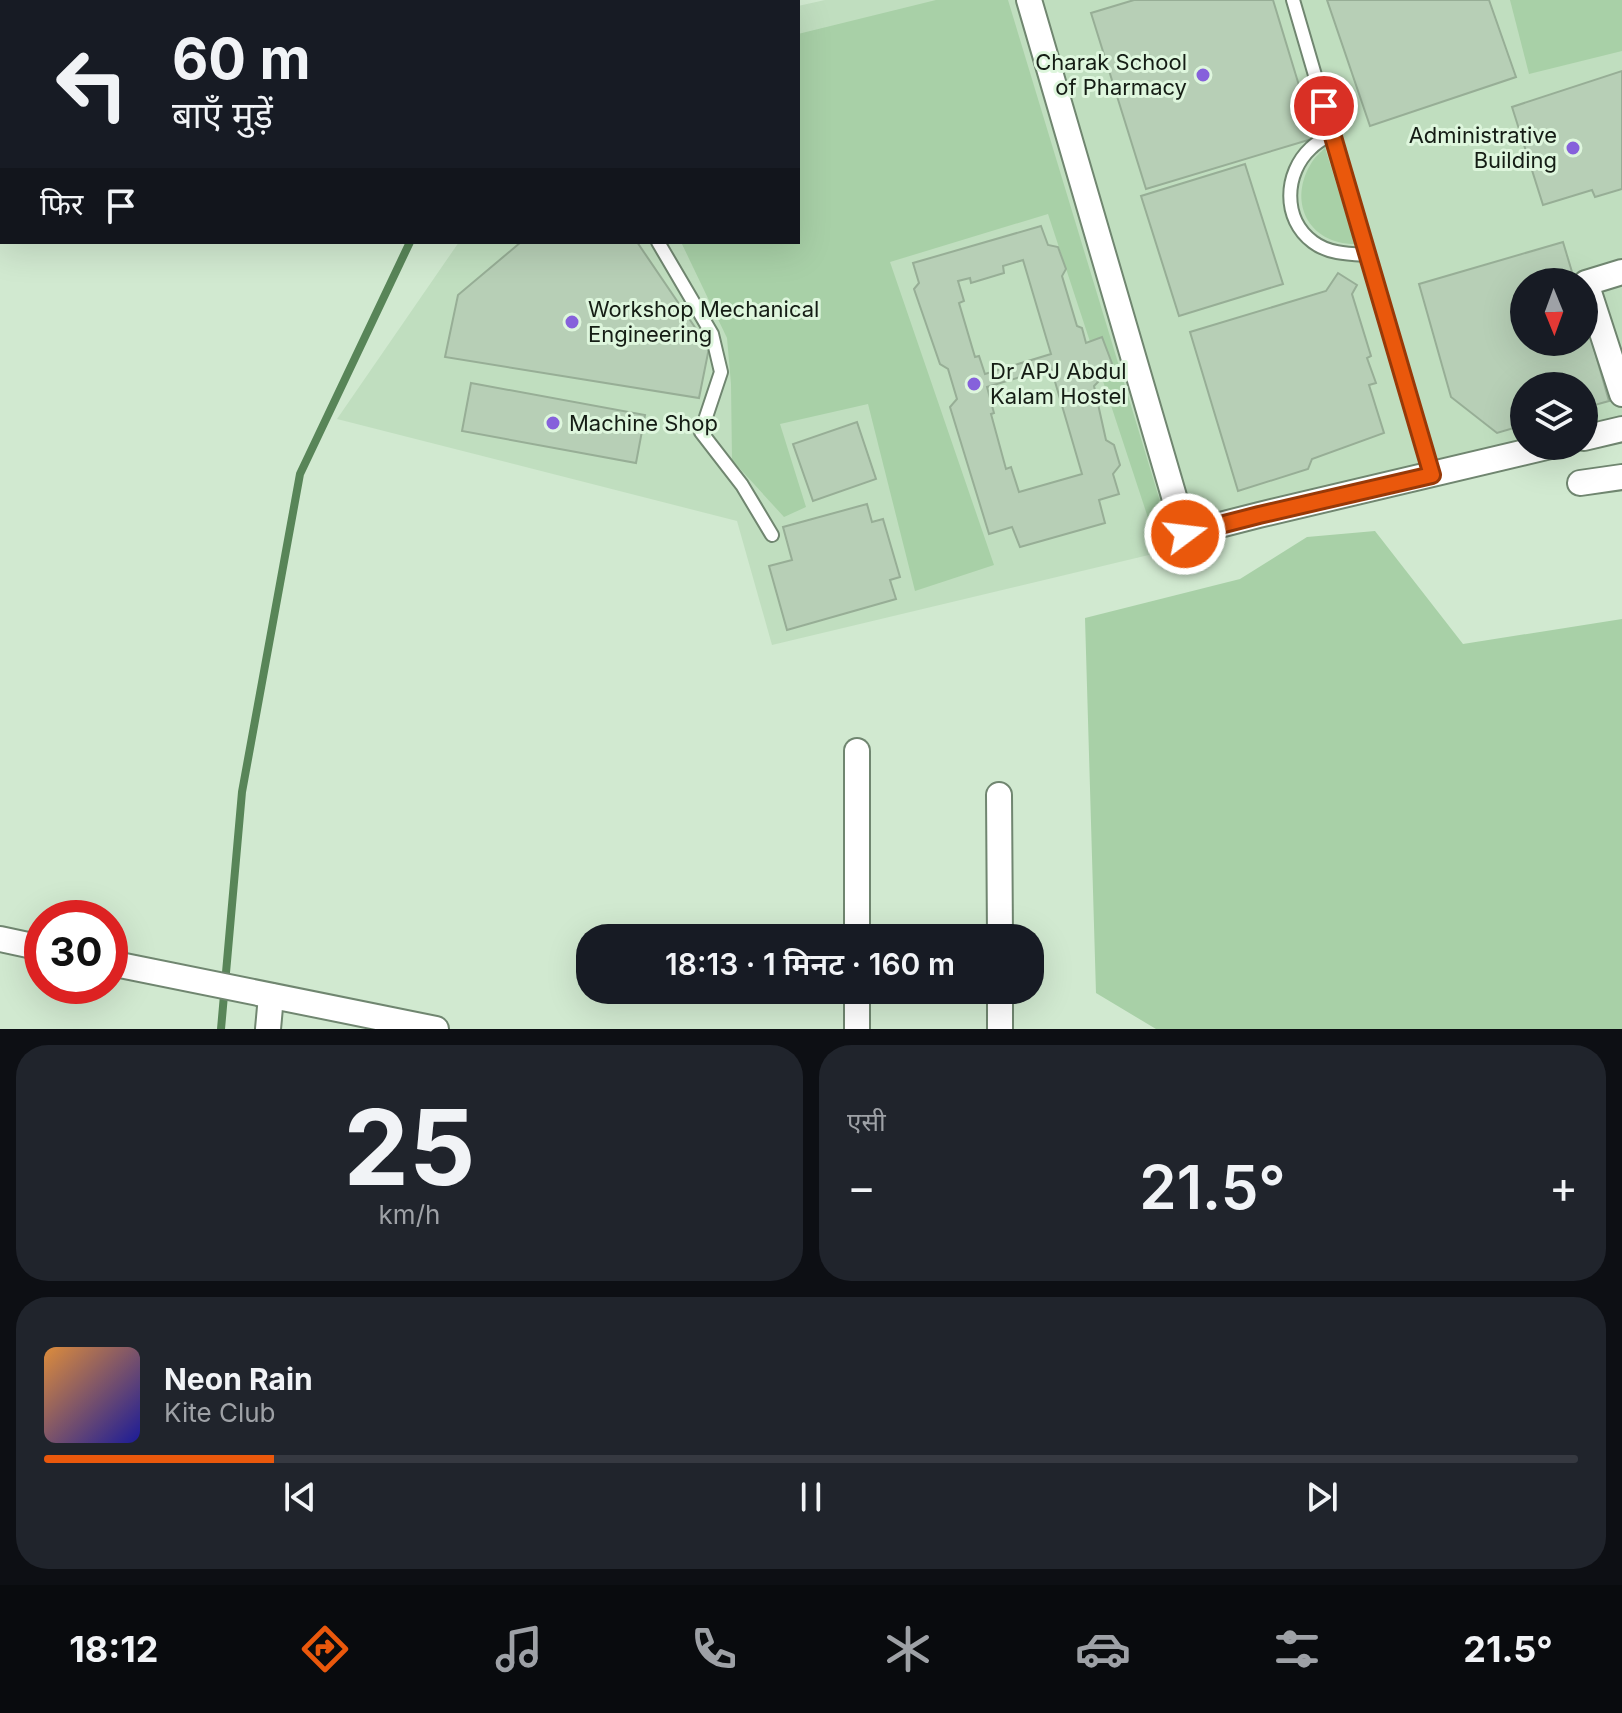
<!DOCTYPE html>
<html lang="hi">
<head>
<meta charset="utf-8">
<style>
  body { margin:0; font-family:Inter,"Noto Sans Devanagari",sans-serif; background:#20242c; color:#f1f3f6; height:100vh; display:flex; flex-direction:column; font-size:30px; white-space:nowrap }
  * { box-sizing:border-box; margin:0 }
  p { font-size:26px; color:#9ea1a6 }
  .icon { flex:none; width:44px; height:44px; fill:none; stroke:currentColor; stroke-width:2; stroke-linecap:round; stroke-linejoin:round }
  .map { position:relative; height:1029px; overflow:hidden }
  .details { display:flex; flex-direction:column; gap:16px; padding:16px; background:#0d0f14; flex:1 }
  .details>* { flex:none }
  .hud { position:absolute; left:0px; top:0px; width:800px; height:244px; box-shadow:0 8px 32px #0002; background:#171b24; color:#f1f3f6; overflow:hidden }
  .needle { width:52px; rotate:179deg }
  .buttons { position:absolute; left:1510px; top:268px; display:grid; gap:16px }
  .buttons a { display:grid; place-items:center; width:88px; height:88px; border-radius:50%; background:#171b24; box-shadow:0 8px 32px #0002; font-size:40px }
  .speed { position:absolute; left:24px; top:900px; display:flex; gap:16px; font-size:40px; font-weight:700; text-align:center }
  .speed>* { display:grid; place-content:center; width:104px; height:104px; border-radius:50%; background:#171b24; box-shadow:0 8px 32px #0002; line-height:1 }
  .speed .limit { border:12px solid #d22; background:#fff; color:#111 }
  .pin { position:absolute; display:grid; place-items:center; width:68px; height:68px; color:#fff; margin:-34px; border:4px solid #fff; border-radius:50%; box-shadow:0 2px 8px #0007 }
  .me { position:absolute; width:88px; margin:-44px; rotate:75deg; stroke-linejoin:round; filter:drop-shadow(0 0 6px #0008) }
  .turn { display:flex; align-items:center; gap:28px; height:168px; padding:0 40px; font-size:36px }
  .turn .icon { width:104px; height:104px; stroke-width:2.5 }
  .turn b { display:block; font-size:56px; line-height:68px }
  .then { display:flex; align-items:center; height:76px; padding:0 40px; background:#0003; gap:16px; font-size:30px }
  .big { font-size:60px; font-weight:600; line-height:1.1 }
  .details .tile { flex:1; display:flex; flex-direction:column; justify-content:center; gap:12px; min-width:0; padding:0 28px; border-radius:32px; background:#20242c }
  .details .dial { align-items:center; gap:0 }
  .dial b { font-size:104px; line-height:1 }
  .song { display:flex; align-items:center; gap:24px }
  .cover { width:96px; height:96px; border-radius:12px; background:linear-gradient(135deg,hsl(30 70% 55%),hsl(240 70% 35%)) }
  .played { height:8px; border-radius:4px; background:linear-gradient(90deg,#ea580c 15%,#363941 15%) }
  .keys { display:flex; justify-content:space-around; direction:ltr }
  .heat { display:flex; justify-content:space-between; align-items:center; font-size:44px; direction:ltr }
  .details .tiles { flex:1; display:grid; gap:16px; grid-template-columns:1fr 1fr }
  .tile:last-child { grid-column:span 2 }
  .trip { position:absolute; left:576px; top:924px; width:468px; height:80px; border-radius:32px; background:#171b24; box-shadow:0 8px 32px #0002; font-weight:600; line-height:80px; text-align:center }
  .tab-bar { display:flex; height:128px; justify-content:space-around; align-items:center; background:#090b0e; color:#9ea1a6 }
  .tab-bar .icon { width:56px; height:56px }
  .tab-bar .current { color:#ea580c }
  .tab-bar b { font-size:36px; color:#f1f3f6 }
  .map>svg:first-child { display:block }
</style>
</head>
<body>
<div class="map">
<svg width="1622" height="1029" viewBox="0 0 1622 1029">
  <rect width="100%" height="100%" fill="#d1e9d0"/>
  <!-- built -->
  <path fill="#c0debf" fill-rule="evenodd" d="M825,0H1622V442L772,645L737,521L337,419L459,242H798V6ZM1524,282H1584V342H1524ZM1524,386H1584V446H1524Z"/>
  <!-- green -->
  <g fill="#a8d0a7">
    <polygon points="936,0 1008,0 1166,521 1152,530 1048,214 890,262 994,565 915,591 868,404 780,424 806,507 784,517 732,460 731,384 727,338 681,242 798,242 798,34"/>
    <polygon points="1510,0 1622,0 1622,51 1529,74"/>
    <path d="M1325,148L1355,244C1308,244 1287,201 1312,162C1315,157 1321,152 1325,148Z"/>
    <polygon points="1375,531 1463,644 1622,619 1622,1029 1156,1029 1096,993 1085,618 1240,579 1307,537"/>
  </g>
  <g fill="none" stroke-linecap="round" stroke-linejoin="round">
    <!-- stream -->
    <g stroke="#588558" stroke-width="8">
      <polyline points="572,2 573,0"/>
      <polyline points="221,1029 242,792 300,474 410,242"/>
    </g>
  </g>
  <!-- building -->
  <g fill="#b7cfb6" stroke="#97ae96" stroke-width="2" fill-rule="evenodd">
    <polygon points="1134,0 1273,0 1315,138 1146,189 1091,13"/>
    <polygon points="1327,0 1489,0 1516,77 1370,126"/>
    <polygon points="1622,71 1622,189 1595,197 1592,190 1543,205 1512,107"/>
    <polygon points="1245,164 1283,284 1179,316 1141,196"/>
    <path d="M1041,226L1048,245L1058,247L1066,269L1062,276L1077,326L1082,328L1086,343L1102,337L1113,366L1094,372L1098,382L1094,386L1106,440L1114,445L1120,465L1113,474L1119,494L1099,500L1105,523L1020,547L1012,527L989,534L950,407L957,399L948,369L940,364L914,289L919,283L913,263ZM1023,260L1051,354L985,374L979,356L975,357L959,303L964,301L958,281L970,278L971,283L1004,273L1003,266ZM1051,368L1082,474L1019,492L1011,467L1006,469L991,414L994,413L987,387Z"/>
    <polygon points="521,242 637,242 709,348 699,398 445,357 458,295"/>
    <polygon points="1563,242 1575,282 1524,282 1524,342 1584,342 1584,314 1609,401 1584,408 1584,386 1524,386 1524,425 1497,433 1451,397 1419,284"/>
    <polygon points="1338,273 1357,285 1352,294 1371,356 1367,358 1376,383 1369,385 1384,433 1312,459 1308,469 1238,491 1190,332 1326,291"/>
    <polygon points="471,383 645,415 636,463 462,431"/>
    <polygon points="857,422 876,479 813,501 793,444"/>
    <polygon points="867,504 872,522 883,519 900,577 890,580 896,599 787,630 769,566 792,560 783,527"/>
  </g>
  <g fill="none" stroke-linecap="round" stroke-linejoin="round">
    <defs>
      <g id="service">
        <polyline points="1293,0 1432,475"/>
        <polyline points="728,2 735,0"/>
        <path d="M1332,133C1326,137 1317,142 1311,148C1284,173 1282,219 1313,242C1329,254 1349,254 1368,255"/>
        <polyline points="658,242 712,334 721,372 701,432 742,485 772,535"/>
      </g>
      <g id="minor">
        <polyline points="1029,0 1185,534 1259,515 1551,446"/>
        <polyline points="1622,272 1586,283 1622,394"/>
        <polyline points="1584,438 1622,429"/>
        <polyline points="1580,483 1622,477"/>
        <polyline points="999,795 1000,938"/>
        <polyline points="857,938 857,751"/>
        <polyline points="0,939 42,948"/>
        <polyline points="110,963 436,1029"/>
        <polyline points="1000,990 1000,1029"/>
        <polyline points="268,1029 271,996"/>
        <polyline points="857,1029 857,990"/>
      </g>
    </defs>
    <!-- service casing -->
    <use href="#service" stroke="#708670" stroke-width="16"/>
    <!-- minor casing -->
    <use href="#minor" stroke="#708670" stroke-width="28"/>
    <!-- service -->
    <use href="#service" stroke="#fff" stroke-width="12"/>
    <!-- minor -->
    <use href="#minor" stroke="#fff" stroke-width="24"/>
  </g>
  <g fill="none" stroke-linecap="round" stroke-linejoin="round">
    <defs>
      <polyline id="route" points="1185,534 1259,515 1432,475 1324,106"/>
    </defs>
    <!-- route casing -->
    <use href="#route" stroke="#983908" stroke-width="20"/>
    <!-- route -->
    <use href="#route" stroke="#ea580c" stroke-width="14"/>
  </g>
  <!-- markers -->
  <g fill="#8661db" stroke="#def6dd" stroke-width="3">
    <circle cx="1203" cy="75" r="8"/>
    <circle cx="1573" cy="148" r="8"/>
    <circle cx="572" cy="322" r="8"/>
    <circle cx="974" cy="384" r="8"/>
    <circle cx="553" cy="423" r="8"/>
  </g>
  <g text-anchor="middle" stroke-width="6" stroke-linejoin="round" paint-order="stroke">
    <!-- poi labels -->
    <g font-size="22" fill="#151d15" stroke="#def6dd" text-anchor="start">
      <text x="1187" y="70" text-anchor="end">Charak School<tspan x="1187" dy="25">of Pharmacy</tspan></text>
      <text x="1557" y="143" text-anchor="end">Administrative<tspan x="1557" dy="25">Building</tspan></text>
      <text x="588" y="317">Workshop Mechanical<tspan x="588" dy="25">Engineering</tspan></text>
      <text x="990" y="379">Dr APJ Abdul<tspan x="990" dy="25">Kalam Hostel</tspan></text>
      <text x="569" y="431">Machine Shop</text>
    </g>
  </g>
</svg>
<div class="buttons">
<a><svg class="needle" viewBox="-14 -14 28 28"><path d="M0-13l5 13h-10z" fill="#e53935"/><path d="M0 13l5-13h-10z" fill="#9ea1a6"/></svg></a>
<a><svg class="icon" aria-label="layers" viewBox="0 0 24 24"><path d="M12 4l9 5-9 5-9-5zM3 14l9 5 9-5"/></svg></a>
</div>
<div class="speed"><div class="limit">30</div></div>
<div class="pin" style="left:1324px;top:106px;background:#d93025"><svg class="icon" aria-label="arrive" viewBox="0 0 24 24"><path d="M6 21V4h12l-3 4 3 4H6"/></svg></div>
<svg class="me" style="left:1185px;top:534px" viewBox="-20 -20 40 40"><circle r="17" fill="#ea580c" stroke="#fff" stroke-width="3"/><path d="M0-11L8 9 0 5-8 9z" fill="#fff"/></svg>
<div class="trip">18:13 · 1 मिनट · 160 m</div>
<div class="hud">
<div class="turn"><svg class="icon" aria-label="left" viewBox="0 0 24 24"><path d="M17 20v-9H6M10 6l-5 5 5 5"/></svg><div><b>60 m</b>बाएँ मुड़ें</div></div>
<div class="then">फिर<svg class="icon" aria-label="arrive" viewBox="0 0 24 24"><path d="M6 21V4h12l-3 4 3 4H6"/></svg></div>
</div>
</div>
<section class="details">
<div class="tiles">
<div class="tile dial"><b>25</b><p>km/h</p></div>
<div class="tile"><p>एसी</p>
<div class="heat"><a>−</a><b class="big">21.5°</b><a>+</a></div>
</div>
<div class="tile">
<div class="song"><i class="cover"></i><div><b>Neon Rain</b><p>Kite Club</p></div></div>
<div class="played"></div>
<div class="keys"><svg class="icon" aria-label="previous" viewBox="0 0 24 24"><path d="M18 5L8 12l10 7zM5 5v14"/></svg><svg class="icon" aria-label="pause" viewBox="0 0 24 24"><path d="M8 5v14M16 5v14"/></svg><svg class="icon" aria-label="next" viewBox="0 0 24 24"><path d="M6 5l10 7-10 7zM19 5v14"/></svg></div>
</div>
</div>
</section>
<nav class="tab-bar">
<b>18:12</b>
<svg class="icon current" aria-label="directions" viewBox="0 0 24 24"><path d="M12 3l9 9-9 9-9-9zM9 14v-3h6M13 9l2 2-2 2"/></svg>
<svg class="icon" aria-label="music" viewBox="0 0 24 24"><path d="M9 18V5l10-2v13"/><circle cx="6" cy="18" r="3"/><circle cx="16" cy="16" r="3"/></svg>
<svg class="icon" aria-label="phone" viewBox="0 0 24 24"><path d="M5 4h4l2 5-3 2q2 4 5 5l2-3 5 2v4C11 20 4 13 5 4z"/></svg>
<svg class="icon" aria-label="climate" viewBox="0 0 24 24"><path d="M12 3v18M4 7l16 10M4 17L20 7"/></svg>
<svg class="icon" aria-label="car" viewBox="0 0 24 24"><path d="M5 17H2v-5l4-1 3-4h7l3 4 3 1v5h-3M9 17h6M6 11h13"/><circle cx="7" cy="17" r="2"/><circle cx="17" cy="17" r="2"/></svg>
<svg class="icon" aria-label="filters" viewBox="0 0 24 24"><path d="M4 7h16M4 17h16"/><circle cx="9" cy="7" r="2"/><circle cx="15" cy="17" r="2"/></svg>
<b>21.5°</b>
</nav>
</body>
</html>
